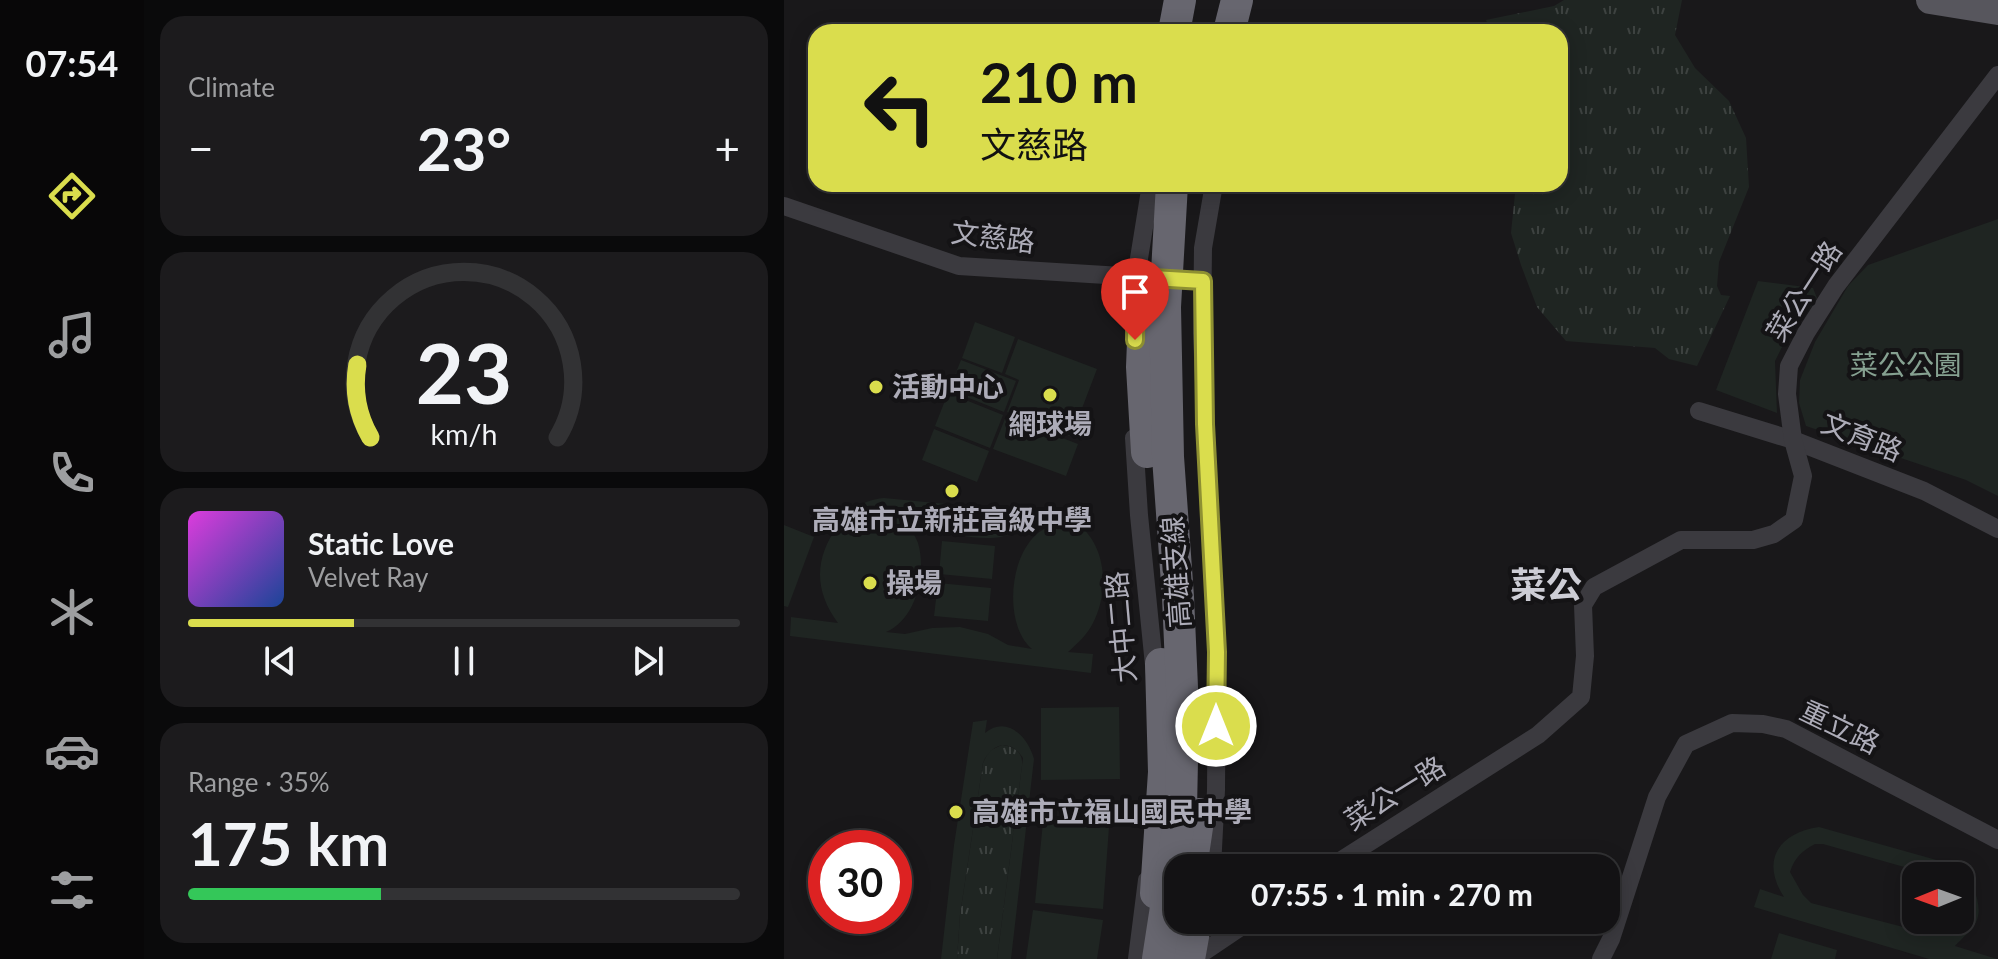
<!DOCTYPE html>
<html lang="en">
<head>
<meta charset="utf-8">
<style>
  body { margin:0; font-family:Lato,"Noto Sans TC",sans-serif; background:#1c1b1d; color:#f1f3f6; height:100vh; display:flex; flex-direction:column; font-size:30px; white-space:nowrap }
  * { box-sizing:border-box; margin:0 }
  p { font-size:26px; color:#9d9ea0 }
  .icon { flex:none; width:44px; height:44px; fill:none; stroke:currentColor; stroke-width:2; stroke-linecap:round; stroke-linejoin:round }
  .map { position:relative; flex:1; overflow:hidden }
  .panel { display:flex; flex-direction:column; gap:16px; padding:16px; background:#0a0a0b; width:640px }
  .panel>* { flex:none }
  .guide { position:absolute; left:24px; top:24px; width:760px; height:168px; border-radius:24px; box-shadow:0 4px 20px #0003,0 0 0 2px #323234; background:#dadd4d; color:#111; overflow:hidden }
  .needle { width:52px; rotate:269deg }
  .tools { position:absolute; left:1118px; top:862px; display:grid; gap:16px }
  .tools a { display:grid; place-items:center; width:72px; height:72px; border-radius:16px; background:#131214; box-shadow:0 4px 20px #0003,0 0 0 2px #323234; font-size:40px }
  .speed { position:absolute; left:24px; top:830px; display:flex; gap:16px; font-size:40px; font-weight:700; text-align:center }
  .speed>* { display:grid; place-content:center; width:104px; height:104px; border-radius:50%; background:#131214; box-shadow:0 4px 20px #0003,0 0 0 2px #323234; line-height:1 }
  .speed .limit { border:12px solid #d22; background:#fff; color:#111 }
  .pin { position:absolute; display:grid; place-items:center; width:68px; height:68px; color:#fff; margin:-82px -34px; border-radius:50% 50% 50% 0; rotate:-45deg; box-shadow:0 0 8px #0007 }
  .pin .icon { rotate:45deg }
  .me { position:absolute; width:88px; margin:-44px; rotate:0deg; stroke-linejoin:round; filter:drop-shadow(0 0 6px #0008) }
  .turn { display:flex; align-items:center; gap:28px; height:168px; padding:0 40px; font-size:36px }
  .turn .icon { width:104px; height:104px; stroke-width:2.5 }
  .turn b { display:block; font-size:56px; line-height:68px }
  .big { font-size:60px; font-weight:700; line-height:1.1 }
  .panel .tile { flex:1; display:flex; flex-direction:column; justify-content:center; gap:12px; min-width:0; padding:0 28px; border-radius:24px; background:#1c1b1d }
  .panel .dial { align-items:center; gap:0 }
  .dial svg { height:208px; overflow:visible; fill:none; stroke:#323234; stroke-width:7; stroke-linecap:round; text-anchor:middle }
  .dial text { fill:#f1f3f6; stroke:none }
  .song { display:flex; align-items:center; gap:24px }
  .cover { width:96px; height:96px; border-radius:12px; background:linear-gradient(135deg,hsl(300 70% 55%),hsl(220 70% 35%)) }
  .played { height:8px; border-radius:4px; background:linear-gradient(90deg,#dadd4d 30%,#323234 30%) }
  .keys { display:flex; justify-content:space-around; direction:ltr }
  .heat { display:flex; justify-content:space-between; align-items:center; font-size:44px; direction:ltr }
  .charge { height:12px; border-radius:6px; background:linear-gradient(90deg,#34c759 35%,#323234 0) }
  .trip { position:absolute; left:380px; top:854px; width:456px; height:80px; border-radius:24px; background:#131214; box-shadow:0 4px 20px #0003,0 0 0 2px #323234; font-weight:700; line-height:80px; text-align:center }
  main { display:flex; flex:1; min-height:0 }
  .dock { display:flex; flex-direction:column; width:144px; justify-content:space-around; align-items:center; background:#080708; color:#9d9ea0 }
  .dock .icon { width:56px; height:56px }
  .dock .selected { color:#dadd4d }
  .dock b { font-size:36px; color:#f1f3f6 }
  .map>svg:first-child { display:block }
</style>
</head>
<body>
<main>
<nav class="dock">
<b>07:54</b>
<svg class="icon selected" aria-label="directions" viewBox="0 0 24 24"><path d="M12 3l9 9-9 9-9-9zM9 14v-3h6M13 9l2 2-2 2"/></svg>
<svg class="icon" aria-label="music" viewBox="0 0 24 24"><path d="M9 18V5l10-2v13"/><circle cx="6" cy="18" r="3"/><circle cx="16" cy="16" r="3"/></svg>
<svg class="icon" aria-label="phone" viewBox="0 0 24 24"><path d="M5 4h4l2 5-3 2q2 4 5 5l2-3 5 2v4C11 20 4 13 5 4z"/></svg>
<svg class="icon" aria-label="climate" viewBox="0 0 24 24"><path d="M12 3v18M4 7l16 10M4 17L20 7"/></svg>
<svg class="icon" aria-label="car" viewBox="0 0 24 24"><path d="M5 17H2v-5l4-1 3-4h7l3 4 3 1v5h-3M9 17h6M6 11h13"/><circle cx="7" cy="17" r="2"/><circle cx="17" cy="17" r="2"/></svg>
<svg class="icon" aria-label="filters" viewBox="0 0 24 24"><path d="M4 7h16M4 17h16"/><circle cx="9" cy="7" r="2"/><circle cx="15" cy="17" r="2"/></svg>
</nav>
<section class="panel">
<div class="tile"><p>Climate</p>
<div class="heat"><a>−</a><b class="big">23°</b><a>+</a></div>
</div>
<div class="tile dial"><svg viewBox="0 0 100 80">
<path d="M14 69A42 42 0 1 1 86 69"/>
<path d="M14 69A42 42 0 0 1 9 41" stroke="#dadd4d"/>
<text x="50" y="56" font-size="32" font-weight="700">23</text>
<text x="50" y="72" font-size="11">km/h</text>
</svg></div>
<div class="tile">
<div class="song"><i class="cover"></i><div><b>Static Love</b><p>Velvet Ray</p></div></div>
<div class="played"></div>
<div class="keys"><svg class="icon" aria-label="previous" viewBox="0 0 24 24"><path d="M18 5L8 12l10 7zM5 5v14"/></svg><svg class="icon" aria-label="pause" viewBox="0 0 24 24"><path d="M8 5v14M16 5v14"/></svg><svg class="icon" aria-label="next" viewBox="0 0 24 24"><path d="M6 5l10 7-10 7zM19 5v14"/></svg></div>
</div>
<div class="tile"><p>Range · 35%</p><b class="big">175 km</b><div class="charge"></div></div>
</section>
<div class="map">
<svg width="1214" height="959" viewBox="0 0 1214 959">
  <defs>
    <pattern id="grass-tufts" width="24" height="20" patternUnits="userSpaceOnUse" patternTransform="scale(2)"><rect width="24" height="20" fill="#1f2522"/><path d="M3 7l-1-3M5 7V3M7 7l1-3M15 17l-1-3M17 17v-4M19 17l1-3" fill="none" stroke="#3d4240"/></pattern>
  </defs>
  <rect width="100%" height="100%" fill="#19181a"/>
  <!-- grass -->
  <g fill="url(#grass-tufts)">
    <polygon points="780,0 898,0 891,35 911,68 945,101 962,138 965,187 935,262 933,286 937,295 946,296 913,366 885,359 871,348 782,341 753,307 737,265 727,233 732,184 776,184 776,32 707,32 702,20 770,6"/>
    <path d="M218,745C231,747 239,752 238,766L213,959H173L176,915L199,763L205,751Z"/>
  </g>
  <!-- park -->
  <g fill="#1f2522" fill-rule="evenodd">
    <polygon points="1214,219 1214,496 1182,480 1022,426 1015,403 1016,380 1031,342 1064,286 1084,265"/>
    <polygon points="974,281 1029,288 1033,298 1000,343 991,361 993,413 932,390"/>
    <polygon points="191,322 231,337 218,373 178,358"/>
    <polygon points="234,339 313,369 297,411 305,415 296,440 223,412 235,380 221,374"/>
    <polygon points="177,360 232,381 220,412 165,390"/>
    <polygon points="164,393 219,415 206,448 151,426"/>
    <polygon points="222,416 294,444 282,476 209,449"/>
    <polygon points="150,429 205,451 193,482 138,460"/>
    <path d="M100,498L257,513C268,514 279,515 288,520C323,541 326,590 309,623C303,635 294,643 284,652L309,654L307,673L6,636L7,617L54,623C30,591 30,558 54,526C66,509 79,500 100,498ZM111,513C118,513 130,512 137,516C142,519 146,524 152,527C175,538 219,545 239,527L260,529C225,548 218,624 248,649L224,645L204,634L176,627L148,628L121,634L102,632C132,620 143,573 134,543C129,530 121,521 111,513Z"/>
    <polygon points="0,525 30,537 4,607 0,606"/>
    <polygon points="158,541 211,546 208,579 155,574"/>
    <polygon points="154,583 207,588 204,621 150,616"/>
    <polygon points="335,707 336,779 257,780 257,708"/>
    <path d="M203,720L201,733C223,715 244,737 250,759L227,959H213L239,758C226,738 207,743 199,763L176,915L173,959H157L170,845L189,722Z"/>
    <polygon points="259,822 325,827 319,909 251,903"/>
    <path d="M1035,827L1181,868C1187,883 1199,903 1193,920C1189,930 1177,939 1171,946L1213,959H1145L970,907L976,889L1000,897C976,860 995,833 1035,827ZM1031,844H1039L1152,876H1176V920H1171L1150,935L1027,903L1019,895L1006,872C1011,857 1018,851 1031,844Z"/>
    <polygon points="249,910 319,920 313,959 242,959"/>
    <polygon points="995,933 1053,950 1051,959 987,959"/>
  </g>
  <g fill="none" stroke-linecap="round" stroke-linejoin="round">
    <!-- minor -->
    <g stroke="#3b3a3f" stroke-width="18">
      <polyline points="0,206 175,266 419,281"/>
      <polyline points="352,300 352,277 367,184"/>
      <polyline points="915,411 1009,440 1140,491 1214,529"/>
      <polyline points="350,438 355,515 371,675"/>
      <polyline points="428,868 432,790 433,652 425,507 418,333 419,248 430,184"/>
      <polyline points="545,868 754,735 797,697 801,656 799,605 810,587 897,540 969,540 990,534 1010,520 1019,476 1009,440 1003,394 1005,366 1022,333 1052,286 1214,75"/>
      <polyline points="421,951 467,920"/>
      <polyline points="353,959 363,880"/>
      <polyline points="817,959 827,939 873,797 902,744 948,723 979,724 1002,729 1214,840"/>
    </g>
    <!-- primary -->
    <polyline stroke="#57565d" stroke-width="28" points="1146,0 1214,11"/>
    <!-- motorway -->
    <g stroke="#67666f" stroke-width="32">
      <polyline points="390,32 396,0"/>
      <polyline points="445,32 453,0"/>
      <polyline points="407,868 415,814"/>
      <polyline points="372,893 380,772 377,664"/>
      <polyline points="405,959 412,920"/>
    </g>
    <!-- motorway-bridge -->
    <g stroke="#67666f" stroke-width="32">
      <polyline points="361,291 358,367 363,452"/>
      <polyline points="374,959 397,810 399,710 394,597 384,457 381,307 388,184"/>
    </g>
  </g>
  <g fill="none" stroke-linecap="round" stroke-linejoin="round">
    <defs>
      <polyline id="route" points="351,340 352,277 419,281 421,424 433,652 432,726"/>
    </defs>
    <!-- route casing -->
    <use href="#route" stroke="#8e9032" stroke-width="20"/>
    <!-- route -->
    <use href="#route" stroke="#dadd4d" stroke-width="14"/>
  </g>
  <!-- markers -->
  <g fill="#dadd4d" stroke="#141315" stroke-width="3">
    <circle cx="92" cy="387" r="8"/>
    <circle cx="266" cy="395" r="8"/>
    <circle cx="168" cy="491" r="8"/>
    <circle cx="86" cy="583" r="8"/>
    <circle cx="172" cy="812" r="8"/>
  </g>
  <g text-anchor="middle" stroke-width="8" stroke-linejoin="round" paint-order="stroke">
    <!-- street labels -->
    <g font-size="28" fill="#adacb8" stroke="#141315">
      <text transform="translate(209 237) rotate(7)" y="10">文慈路</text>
      <text transform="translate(1020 291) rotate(-57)" y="10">菜公一路</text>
      <text transform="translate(1078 437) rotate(22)" y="10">文育路</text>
      <text transform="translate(392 572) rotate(-94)" y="10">高雄支線</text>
      <text transform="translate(337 627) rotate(-95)" y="10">大中二路</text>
      <text transform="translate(1056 727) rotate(26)" y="10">重立路</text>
      <text transform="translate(611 793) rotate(-32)" y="10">菜公一路</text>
    </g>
    <!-- park labels -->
    <g font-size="28" fill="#86a191" stroke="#141315">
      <text x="1122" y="375">菜公公園</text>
    </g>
    <!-- poi labels -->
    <g font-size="28" font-weight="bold" fill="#adacb8" stroke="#141315" text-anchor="start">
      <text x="108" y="397">活動中心</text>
      <text x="266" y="434" text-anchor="middle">網球場</text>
      <text x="168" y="530" text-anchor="middle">高雄市立新莊高級中學</text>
      <text x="102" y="593">操場</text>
      <text x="188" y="822">高雄市立福山國民中學</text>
    </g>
    <!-- district labels -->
    <g font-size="36" font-weight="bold" fill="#cdcdd5" stroke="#141315">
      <text x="762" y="598">菜公</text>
    </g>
  </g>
</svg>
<div class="tools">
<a><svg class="needle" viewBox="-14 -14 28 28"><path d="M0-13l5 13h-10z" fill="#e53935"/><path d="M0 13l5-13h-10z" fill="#9d9ea0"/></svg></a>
</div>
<div class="speed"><div class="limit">30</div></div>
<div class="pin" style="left:351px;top:340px;background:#d93025"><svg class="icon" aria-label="arrive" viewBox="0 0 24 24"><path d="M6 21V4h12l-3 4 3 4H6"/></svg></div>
<svg class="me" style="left:432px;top:726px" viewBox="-20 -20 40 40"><circle r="17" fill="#dadd4d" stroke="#fff" stroke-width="3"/><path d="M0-11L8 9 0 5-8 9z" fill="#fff"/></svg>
<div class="trip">07:55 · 1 min · 270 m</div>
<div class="guide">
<div class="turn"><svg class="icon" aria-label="left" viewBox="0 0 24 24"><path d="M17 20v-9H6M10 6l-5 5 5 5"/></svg><div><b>210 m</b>文慈路</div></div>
</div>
</div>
</main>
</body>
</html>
